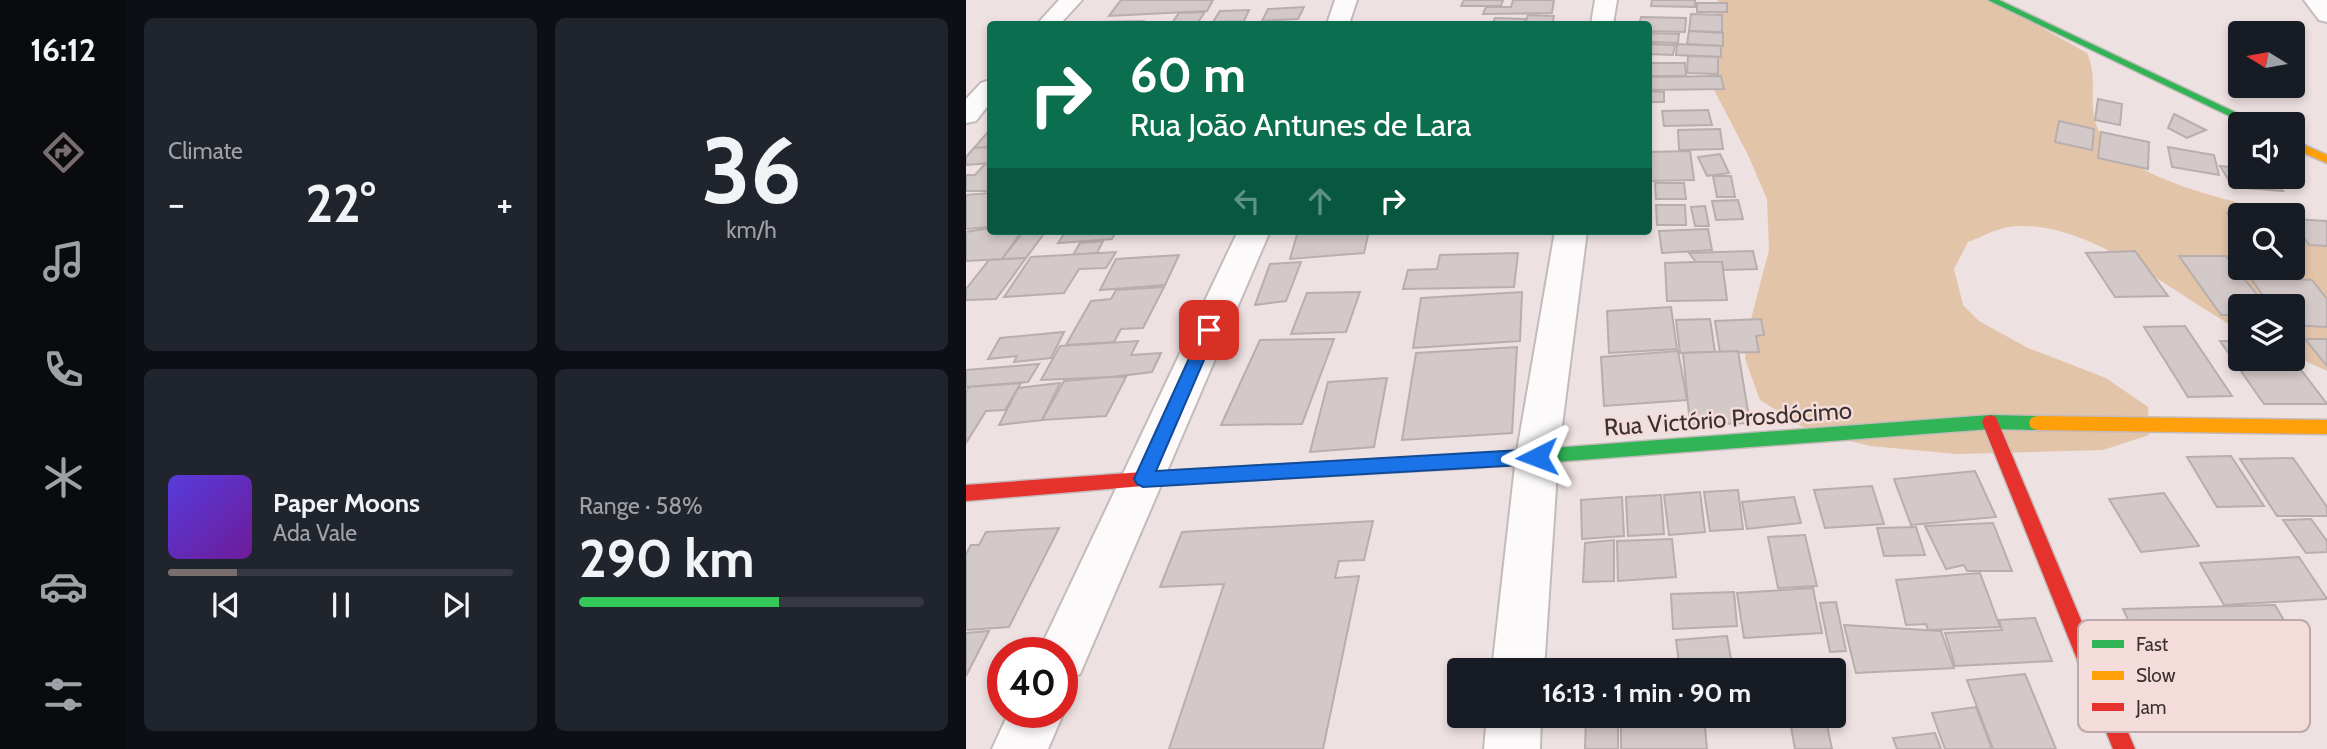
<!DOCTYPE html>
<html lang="en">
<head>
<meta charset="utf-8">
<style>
  body { margin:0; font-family:Cabin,sans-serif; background:#20242c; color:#f1f3f6; height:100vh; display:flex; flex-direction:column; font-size:26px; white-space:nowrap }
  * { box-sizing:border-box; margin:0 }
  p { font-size:23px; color:#9ea1a6 }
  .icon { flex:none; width:38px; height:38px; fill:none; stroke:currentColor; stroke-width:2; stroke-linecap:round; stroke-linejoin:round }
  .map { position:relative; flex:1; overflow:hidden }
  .side { display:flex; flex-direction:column; gap:18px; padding:18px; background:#0d0f14; width:840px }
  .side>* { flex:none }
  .banner { position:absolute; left:21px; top:21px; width:665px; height:214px; border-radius:7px; box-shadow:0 4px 10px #0003; background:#0b6e4f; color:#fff; overflow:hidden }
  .needle { width:46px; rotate:281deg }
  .fabs { position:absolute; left:1262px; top:21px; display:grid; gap:14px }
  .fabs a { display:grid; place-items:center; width:77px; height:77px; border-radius:7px; background:#171b24; box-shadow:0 4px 10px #0003; font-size:35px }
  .speed { position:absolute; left:21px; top:637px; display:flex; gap:14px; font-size:35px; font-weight:700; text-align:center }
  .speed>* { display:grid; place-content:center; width:91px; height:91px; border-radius:50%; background:#171b24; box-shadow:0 4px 10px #0003; line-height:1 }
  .speed .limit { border:10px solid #d22; background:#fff; color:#111 }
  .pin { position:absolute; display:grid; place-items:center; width:60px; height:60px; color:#fff; margin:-30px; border-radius:14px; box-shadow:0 4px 10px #0006 }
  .me { position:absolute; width:77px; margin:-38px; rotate:267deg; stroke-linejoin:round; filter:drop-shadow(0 0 5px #0008) }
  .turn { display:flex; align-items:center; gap:24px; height:147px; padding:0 28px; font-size:32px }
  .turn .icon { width:91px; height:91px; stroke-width:2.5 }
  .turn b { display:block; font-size:49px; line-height:60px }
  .lanes { display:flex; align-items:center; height:66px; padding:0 28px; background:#0003; justify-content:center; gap:35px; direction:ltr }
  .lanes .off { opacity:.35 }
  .big { font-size:52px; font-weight:800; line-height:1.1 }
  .side .card { flex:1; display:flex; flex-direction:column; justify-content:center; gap:10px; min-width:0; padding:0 24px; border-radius:10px; background:#20242c }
  .side .dial { align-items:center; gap:0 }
  .dial b { font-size:91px; line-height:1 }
  .song { display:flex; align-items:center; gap:21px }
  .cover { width:84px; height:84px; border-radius:10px; background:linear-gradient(135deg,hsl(250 70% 55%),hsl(280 70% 35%)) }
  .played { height:7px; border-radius:4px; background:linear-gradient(90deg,#796e6e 20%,#363941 20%) }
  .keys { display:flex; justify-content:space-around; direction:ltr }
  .heat { display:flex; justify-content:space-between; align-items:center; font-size:38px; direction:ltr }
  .charge { height:10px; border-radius:5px; background:linear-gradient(90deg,#34c759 58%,#363941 0) }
  .side .tiles { flex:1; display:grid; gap:18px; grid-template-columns:repeat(2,1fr) }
  .trip { position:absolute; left:481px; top:658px; width:399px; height:70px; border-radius:7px; background:#171b24; box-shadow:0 4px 10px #0003; font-weight:800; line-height:70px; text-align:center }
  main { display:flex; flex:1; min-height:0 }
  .menu { display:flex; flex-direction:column; width:126px; justify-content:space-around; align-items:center; background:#090b0e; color:#9ea1a6 }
  .menu .icon { width:49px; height:49px }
  .menu .active { color:#796e6e }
  .menu b { font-size:32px; color:#f1f3f6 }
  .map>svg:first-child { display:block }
</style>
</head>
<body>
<main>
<nav class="menu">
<b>16:12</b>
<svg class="icon active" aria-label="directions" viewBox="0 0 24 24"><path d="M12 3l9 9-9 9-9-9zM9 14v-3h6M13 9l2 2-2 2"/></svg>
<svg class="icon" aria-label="music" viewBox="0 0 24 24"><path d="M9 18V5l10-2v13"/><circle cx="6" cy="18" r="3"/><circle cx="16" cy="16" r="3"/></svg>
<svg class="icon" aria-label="phone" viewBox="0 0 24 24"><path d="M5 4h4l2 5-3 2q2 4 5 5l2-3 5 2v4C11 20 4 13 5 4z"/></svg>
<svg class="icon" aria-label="climate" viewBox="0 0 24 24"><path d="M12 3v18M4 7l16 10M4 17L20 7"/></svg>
<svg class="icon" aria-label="car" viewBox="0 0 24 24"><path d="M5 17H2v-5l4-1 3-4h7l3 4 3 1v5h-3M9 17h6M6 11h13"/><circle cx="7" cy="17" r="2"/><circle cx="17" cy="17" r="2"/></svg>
<svg class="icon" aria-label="filters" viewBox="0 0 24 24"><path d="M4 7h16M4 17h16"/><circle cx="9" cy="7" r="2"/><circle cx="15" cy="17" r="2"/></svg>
</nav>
<section class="side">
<div class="tiles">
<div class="card"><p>Climate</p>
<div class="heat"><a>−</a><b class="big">22°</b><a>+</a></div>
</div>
<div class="card dial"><b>36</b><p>km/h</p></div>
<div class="card">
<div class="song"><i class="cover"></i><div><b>Paper Moons</b><p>Ada Vale</p></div></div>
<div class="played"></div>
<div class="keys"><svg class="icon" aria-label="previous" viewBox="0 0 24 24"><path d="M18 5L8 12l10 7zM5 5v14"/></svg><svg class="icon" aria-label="pause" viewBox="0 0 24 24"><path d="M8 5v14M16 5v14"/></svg><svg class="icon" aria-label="next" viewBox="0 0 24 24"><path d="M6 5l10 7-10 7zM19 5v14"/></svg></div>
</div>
<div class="card"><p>Range · 58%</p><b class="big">290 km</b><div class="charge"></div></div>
</div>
</section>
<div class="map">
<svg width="1361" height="749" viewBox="0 0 1361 749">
  <rect width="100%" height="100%" fill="#eee1e1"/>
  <!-- green -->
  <path fill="#e2c4a8" d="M752,0H1026L1121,53C1132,78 1123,97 1129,121C1145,179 1272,202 1325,215H1274V268H1326L1327,216L1361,227V371L1327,355L1326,306H1274V330C1208,295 1120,216 1042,227C1029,229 1014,238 1002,242L988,269L997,305L1013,321L1062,348L1140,378L1182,407L1183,435L1137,450L991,454L904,446L843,431L794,400L779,359L783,327L803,250L801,199L782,155L747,88L742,69L745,31Z"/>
  <!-- building -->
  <g fill="#d3c9c8" stroke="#b8aead" stroke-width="2">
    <polygon points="155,0 247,0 241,11 143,16"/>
    <polygon points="498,0 537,0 535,6 495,6"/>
    <polygon points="547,0 588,0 586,13 517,14 520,7 545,7"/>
    <polygon points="686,0 729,0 729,7 685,6"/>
    <rect x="731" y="3" width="30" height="9"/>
    <polygon points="338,7 332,19 296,21 302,9"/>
    <polygon points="283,10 278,21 247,22 254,11"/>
    <polygon points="239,12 232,22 206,23 213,13"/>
    <polygon points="725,14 756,15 756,32 723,31"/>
    <polygon points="562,15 588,16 586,24 559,24"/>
    <polygon points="675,17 720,18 719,32 682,31 682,24 673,24"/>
    <polygon points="529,18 559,19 557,24 526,24"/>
    <polygon points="177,21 174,24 129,24 131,22"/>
    <polygon points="723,31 757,33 757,46 721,44"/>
    <polygon points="682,33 713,34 712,43 682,42"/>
    <polygon points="682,44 709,45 707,55 682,54"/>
    <polygon points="711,44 755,46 755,57 710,55"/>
    <polygon points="722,56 752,57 752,74 721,73"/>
    <polygon points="682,63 719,63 720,76 682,76"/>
    <polygon points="755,76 758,89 682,90 682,77"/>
    <polygon points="682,91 698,92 698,102 682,102"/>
    <polygon points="1132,99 1156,104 1154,125 1129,120"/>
    <polygon points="742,110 746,125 698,126 696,111"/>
    <polygon points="1208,114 1240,130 1221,138 1202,128"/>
    <polygon points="1093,121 1128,129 1126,150 1089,142"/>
    <polygon points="754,129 757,149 713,150 712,130"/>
    <polygon points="1135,132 1183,142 1182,169 1132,158"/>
    <polygon points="21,133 24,133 24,147 8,148"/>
    <polygon points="24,147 24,163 0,165 0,157 8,148"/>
    <polygon points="1202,147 1248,155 1253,175 1206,167"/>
    <polygon points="724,151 728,180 682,181 682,152"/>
    <polygon points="754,154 763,173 741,176 732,157"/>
    <polygon points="24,163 24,191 0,191 0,175 9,175 19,164"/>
    <polygon points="1254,166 1274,168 1274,177 1306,177 1317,191 1267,187"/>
    <polygon points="747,176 765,176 769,197 751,197"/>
    <polygon points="689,183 718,183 720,199 690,199"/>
    <polygon points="24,193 24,227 0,229 0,195"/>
    <polygon points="772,200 777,219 750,220 746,201"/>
    <polygon points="690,205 719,205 720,225 691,225"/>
    <polygon points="739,206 743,226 729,226 725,207"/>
    <polygon points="1261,213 1286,215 1274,215 1274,236"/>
    <polygon points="1326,219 1361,221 1361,246 1343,245"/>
    <polygon points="24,228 24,231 56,231 36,259 0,261 0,232"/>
    <polygon points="742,229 746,250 696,253 693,231"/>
    <polygon points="58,231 80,231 60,258 36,259"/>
    <polygon points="100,231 150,231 146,239 92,243"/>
    <polygon points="332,231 403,231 398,253 324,259"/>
    <polygon points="137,241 131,253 107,255 114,243"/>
    <polygon points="787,251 791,269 757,270 756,262 730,262 723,253"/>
    <polygon points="1169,251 1202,296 1149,297 1120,253"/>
    <polygon points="150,252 140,268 113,269 98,293 38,297 65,257"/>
    <polygon points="552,253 548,287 437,289 442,270 471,269 474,255"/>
    <polygon points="213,255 199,285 134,290 150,259"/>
    <polygon points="1213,256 1260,256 1300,306 1274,306 1274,315 1255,315"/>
    <polygon points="60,258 30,299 0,300 0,289 23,260"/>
    <polygon points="335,262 320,301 289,305 304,264"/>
    <polygon points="730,262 756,262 761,300 701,301 699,263"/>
    <polygon points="1284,277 1346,280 1361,299 1361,327 1326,325 1326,306 1304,306"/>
    <polygon points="198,287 177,328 155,329 148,342 100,345 125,301 145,299 150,290"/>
    <polygon points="394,292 380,332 325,334 341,293"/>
    <polygon points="556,292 554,341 447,348 455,298"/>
    <polygon points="705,307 711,349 643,353 641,311"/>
    <polygon points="744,319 749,352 714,353 710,320"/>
    <polygon points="795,319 798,335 790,336 793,352 754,353 749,321"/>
    <polygon points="1219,326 1266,396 1222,397 1178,327"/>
    <polygon points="98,332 85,358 48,362 51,356 22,359 34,338"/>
    <polygon points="368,339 336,424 255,425 294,340"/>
    <polygon points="1339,339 1361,339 1361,366"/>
    <polygon points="172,341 165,355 195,353 186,372 145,377 75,380 94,346"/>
    <polygon points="1254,341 1274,341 1274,359 1326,358 1361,404 1298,404"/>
    <polygon points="551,347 546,433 436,440 450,353"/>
    <polygon points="712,351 721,400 638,406 635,357"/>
    <polygon points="772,351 784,423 724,425 717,353"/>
    <polygon points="73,364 62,382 0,387 0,370"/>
    <polygon points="145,377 160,377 140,416 76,420 98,381"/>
    <polygon points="421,378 408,447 344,452 362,382"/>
    <polygon points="55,383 39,410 20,411 0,443 0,392 3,387"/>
    <polygon points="94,383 76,420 33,425 52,388"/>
    <polygon points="1265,456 1298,506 1251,507 1221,457"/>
    <polygon points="1327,458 1361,507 1361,516 1311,516 1274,459"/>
    <polygon points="1009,471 1030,517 945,525 928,479"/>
    <polygon points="906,486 918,524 859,528 848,490"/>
    <polygon points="772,490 777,529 744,531 738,492"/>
    <polygon points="734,492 739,532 703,535 698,495"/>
    <polygon points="1198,493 1233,546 1175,552 1143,499"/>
    <polygon points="695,495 698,534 662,536 660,497"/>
    <polygon points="656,497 658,536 616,539 615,500"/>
    <polygon points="828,497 835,523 781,529 776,502"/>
    <polygon points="1345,519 1361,541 1361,552 1340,553 1317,520"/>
    <polygon points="407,521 398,560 373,561 369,578 393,576 357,749 203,749 258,584 194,587 216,532"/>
    <polygon points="1027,523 1046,571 1001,571 998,565 980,569 959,526"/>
    <polygon points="950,527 959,555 918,556 911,528"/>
    <polygon points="93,528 43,627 0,630 0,554 5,545 13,545 20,532"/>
    <polygon points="839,535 851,586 812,588 802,537"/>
    <polygon points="706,539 710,577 652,581 651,541"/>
    <polygon points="648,540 648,581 617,582 619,543"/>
    <polygon points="1333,557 1361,599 1258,605 1234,563"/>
    <polygon points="1014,573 1034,627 962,630 960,624 940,625 930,580"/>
    <polygon points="847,588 856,633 778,638 771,593"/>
    <polygon points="768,592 771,626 707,629 705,594"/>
    <polygon points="870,602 880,651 864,652 854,603"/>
    <polygon points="1309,605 1333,646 1176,650 1157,609"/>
    <polygon points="1069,618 1086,661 989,666 979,633 1036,630 1033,620"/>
    <polygon points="878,625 975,631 988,668 890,673"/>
    <polygon points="23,631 0,676 0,633"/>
    <polygon points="761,636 767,670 714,670 710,640"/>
    <polygon points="1059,674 1090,749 1027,749 1001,680"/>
    <polygon points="1010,707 1026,749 979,749 966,713"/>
    <polygon points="620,716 652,716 652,749 619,749"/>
    <polygon points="655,716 738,716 741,749 655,749"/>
    <polygon points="823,716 859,716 866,749 829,749"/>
    <polygon points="969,733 975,749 931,749 927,738"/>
  </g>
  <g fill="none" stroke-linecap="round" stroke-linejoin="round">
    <defs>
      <g id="street">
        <polygon points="93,0 116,0 94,24 71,24"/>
        <polygon points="369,0 391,0 383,24 361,24"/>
        <polygon points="629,0 651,0 647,24 625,24"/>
        <polygon points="1338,0 1361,0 1361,22 1353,20"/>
        <polygon points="24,80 24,103 10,121 0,123 0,99 15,83"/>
        <polygon points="272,231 304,231 114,674 96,681 96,653 72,653"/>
        <polygon points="589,231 621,231 592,457 578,670 526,670 550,457"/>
        <polygon points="96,708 98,712 82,749 26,749 43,712 96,712"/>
        <polygon points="521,716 575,716 574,749 518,749"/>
      </g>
      <g id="fast">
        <polygon points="1022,0 1033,0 1294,124 1280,124"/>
        <polygon points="1024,415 1071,416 1077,418 1079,423 1077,428 1071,430 1024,429 507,468 501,466 498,461 501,456 507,454"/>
      </g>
      <g id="slow">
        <polygon points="1326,140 1361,155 1361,163 1326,148"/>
        <polygon points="1071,416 1361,420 1361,434 1071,430 1065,428 1063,423 1065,418"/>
      </g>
      <g id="jam">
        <polygon points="1024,415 1030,417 1032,422 1169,749 1147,749 1016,422 1018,417"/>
        <polygon points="507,454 513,456 516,461 513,466 507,468 177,486 0,501 0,485 177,472"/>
      </g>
    </defs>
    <!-- street casing -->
    <use href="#street" stroke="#c5baba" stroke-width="4"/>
    <!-- fast casing -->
    <use href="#fast" stroke="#c5baba" stroke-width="3"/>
    <!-- slow casing -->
    <use href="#slow" stroke="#c5baba" stroke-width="3"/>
    <!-- jam casing -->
    <use href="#jam" stroke="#c5baba" stroke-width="3"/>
    <!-- street -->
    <use href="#street" fill="#fcfafa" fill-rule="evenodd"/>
    <!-- fast -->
    <use href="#fast" fill="#30b455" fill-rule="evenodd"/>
    <!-- slow -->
    <use href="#slow" fill="#ff9f0a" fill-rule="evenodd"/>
    <!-- jam -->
    <use href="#jam" fill="#e5322d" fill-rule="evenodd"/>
  </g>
  <!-- route -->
  <polygon fill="#1a73e8" stroke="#114b97" stroke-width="2" points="243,325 251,330 190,471 571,449 577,451 580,457 577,462 571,464 177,487 171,484 168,479 236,330"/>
  <g text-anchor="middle" stroke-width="5" stroke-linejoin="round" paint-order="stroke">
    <!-- street labels -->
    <g font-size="24" fill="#3a3030" stroke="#f4dcdb">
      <text transform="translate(762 419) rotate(-4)" y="8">Rua Victório Prosdócimo</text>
    </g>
  </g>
  <!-- legend -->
  <rect x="1112" y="620" width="232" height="112" rx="10" fill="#f4dcdb" stroke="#bca8a8" stroke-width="2"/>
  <rect x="1126" y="640" width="32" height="8" fill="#30b455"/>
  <rect x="1126" y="671" width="32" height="9" fill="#ff9f0a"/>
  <rect x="1126" y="703" width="32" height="8" fill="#e5322d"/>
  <g font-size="19" fill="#3a3030">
    <text x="1170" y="651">Fast</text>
    <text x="1170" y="682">Slow</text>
    <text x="1170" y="714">Jam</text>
  </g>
</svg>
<div class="fabs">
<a><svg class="needle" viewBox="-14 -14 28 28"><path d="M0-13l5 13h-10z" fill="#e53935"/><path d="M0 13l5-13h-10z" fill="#9ea1a6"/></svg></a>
<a><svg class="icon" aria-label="sound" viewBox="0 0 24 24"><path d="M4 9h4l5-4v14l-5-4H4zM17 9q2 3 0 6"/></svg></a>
<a><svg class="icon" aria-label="search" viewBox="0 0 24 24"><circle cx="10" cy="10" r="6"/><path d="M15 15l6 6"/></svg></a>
<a><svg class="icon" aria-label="layers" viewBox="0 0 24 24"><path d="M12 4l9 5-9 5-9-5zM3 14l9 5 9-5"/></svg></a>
</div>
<div class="speed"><div class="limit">40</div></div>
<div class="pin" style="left:243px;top:330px;background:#d93025"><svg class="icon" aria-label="arrive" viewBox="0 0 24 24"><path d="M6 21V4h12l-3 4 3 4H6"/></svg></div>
<svg class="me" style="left:571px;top:457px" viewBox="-20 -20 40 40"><path d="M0-17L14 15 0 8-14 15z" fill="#1a73e8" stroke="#fff" stroke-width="4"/></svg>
<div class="trip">16:13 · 1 min · 90 m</div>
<div class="banner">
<div class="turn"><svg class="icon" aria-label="right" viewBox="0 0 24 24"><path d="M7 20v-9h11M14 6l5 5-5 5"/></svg><div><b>60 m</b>Rua João Antunes de Lara</div></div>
<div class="lanes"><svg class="icon off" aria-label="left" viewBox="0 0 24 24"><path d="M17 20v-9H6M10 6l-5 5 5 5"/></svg><svg class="icon off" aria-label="ahead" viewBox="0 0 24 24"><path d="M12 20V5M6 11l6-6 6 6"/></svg><svg class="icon" aria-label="right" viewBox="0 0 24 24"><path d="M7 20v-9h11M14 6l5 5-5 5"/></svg></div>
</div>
</div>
</main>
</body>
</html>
